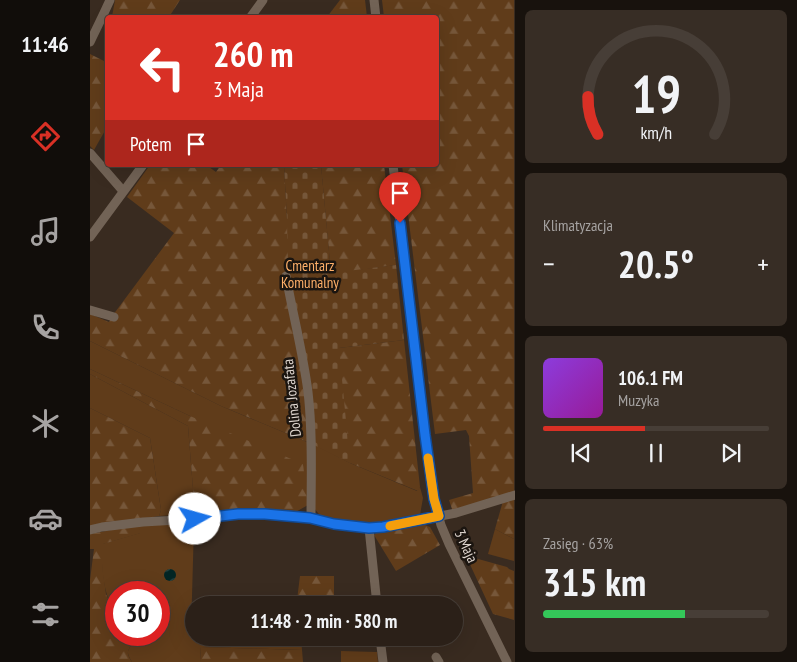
<!DOCTYPE html>
<html lang="pl">
<head>
<meta charset="utf-8">
<style>
  body { margin:0; font-family:"PT Sans Narrow",sans-serif; background:#372d25; color:#f1f3f6; height:100vh; display:flex; flex-direction:column; font-size:19px; white-space:nowrap }
  * { box-sizing:border-box; margin:0 }
  p { font-size:16px; color:#a6a3a2 }
  .icon { flex:none; width:28px; height:28px; fill:none; stroke:currentColor; stroke-width:2; stroke-linecap:round; stroke-linejoin:round }
  .map { position:relative; flex:1; overflow:hidden }
  .side { display:flex; flex-direction:column; gap:10px; padding:10px; background:#18120d; width:282px }
  .side>* { flex:none }
  .top-card { position:absolute; left:15px; top:15px; width:334px; height:152px; border-radius:5px; box-shadow:0 5px 20px #0002,0 0 0 1px #473e37; background:#d93025; color:#fff; overflow:hidden }
  .speed { position:absolute; left:15px; top:581px; display:flex; gap:10px; font-size:25px; font-weight:700; text-align:center }
  .speed>* { display:grid; place-content:center; width:65px; height:65px; border-radius:50%; background:#2b2018; box-shadow:0 5px 20px #0002,0 0 0 1px #473e37; line-height:1 }
  .speed .limit { border:8px solid #d22; background:#fff; color:#111 }
  .pin { position:absolute; display:grid; place-items:center; width:42px; height:42px; color:#fff; margin:-51px -21px; border-radius:50% 50% 50% 0; rotate:-45deg; box-shadow:0 0 5px #0007 }
  .pin .icon { rotate:45deg }
  .me { position:absolute; width:55px; margin:-28px; rotate:83deg; stroke-linejoin:round; filter:drop-shadow(0 0 4px #0008) }
  .turn { display:flex; align-items:center; gap:18px; height:105px; padding:0 25px; font-size:22px }
  .turn .icon { width:65px; height:65px; stroke-width:2.5 }
  .turn b { display:block; font-size:35px; line-height:42px }
  .then { display:flex; align-items:center; height:48px; padding:0 25px; background:#0003; gap:10px; font-size:19px }
  .big { font-size:38px; font-weight:700; line-height:1.1 }
  .side .card { flex:1; display:flex; flex-direction:column; justify-content:center; gap:8px; min-width:0; padding:0 18px; border-radius:8px; background:#372d25 }
  .side .dial { align-items:center; gap:0 }
  .dial svg { height:130px; overflow:visible; fill:none; stroke:#473e37; stroke-width:7; stroke-linecap:round; text-anchor:middle }
  .dial text { fill:#f1f3f6; stroke:none }
  .song { display:flex; align-items:center; gap:15px }
  .cover { width:60px; height:60px; border-radius:8px; background:linear-gradient(135deg,hsl(270 70% 55%),hsl(300 70% 35%)) }
  .played { height:5px; border-radius:2px; background:linear-gradient(90deg,#d93025 45%,#473e37 45%) }
  .keys { display:flex; justify-content:space-around; direction:ltr }
  .heat { display:flex; justify-content:space-between; align-items:center; font-size:28px; direction:ltr }
  .charge { height:8px; border-radius:4px; background:linear-gradient(90deg,#34c759 63%,#473e37 0) }
  .trip { position:absolute; left:95px; top:596px; width:278px; height:50px; border-radius:25px; background:#2b2018; box-shadow:0 5px 20px #0002,0 0 0 1px #473e37; font-weight:700; line-height:50px; text-align:center }
  main { display:flex; flex:1; min-height:0 }
  .menu { display:flex; flex-direction:column; width:90px; justify-content:space-around; align-items:center; background:#110d0a; color:#a6a3a2 }
  .menu .icon { width:35px; height:35px }
  .menu .selected { color:#d93025 }
  .menu b { font-size:22px; color:#f1f3f6 }
  .map>svg:first-child { display:block }
</style>
</head>
<body>
<main>
<nav class="menu">
<b>11:46</b>
<svg class="icon selected" aria-label="directions" viewBox="0 0 24 24"><path d="M12 3l9 9-9 9-9-9zM9 14v-3h6M13 9l2 2-2 2"/></svg>
<svg class="icon" aria-label="music" viewBox="0 0 24 24"><path d="M9 18V5l10-2v13"/><circle cx="6" cy="18" r="3"/><circle cx="16" cy="16" r="3"/></svg>
<svg class="icon" aria-label="phone" viewBox="0 0 24 24"><path d="M5 4h4l2 5-3 2q2 4 5 5l2-3 5 2v4C11 20 4 13 5 4z"/></svg>
<svg class="icon" aria-label="climate" viewBox="0 0 24 24"><path d="M12 3v18M4 7l16 10M4 17L20 7"/></svg>
<svg class="icon" aria-label="car" viewBox="0 0 24 24"><path d="M5 17H2v-5l4-1 3-4h7l3 4 3 1v5h-3M9 17h6M6 11h13"/><circle cx="7" cy="17" r="2"/><circle cx="17" cy="17" r="2"/></svg>
<svg class="icon" aria-label="filters" viewBox="0 0 24 24"><path d="M4 7h16M4 17h16"/><circle cx="9" cy="7" r="2"/><circle cx="15" cy="17" r="2"/></svg>
</nav>
<div class="map">
<svg width="425" height="662" viewBox="0 0 425 662">
  <defs>
    <pattern id="forest-firs" width="22" height="20" patternUnits="userSpaceOnUse" patternTransform="scale(1.25)"><rect width="22" height="20" fill="#603c1a"/><path d="M5 1l3.5 6h-7zM16 11l3.5 6h-7z" fill="#76573a"/></pattern>
    <pattern id="cemetery-stones" width="16" height="16" patternUnits="userSpaceOnUse" patternTransform="scale(1.25)"><rect width="16" height="16" fill="#603c1a"/><path d="M2 7V4a2 2 0 0 1 4 0v3zM10 15v-3a2 2 0 0 1 4 0v3z" fill="#76573a"/></pattern>
    <pattern id="water-waves" width="16" height="10" patternUnits="userSpaceOnUse" patternTransform="scale(1.25)"><rect width="16" height="10" fill="#022524"/><path d="M0 5q4-4 8 0t8 0" fill="none" stroke="#264443"/></pattern>
  </defs>
  <rect width="100%" height="100%" fill="#392b20"/>
  <!-- green -->
  <g fill="#603c1a">
    <polygon points="0,341 131,406 217,442 218,505 100,416 0,369"/>
    <polygon points="0,374 98,426 105,514 69,516 71,510 60,438 0,408"/>
    <polygon points="225,445 260,463 327,491 330,487 333,498 330,515 289,524 277,525 232,518 224,508"/>
    <path d="M106,522L104,525L101,632H104V638H211L212,650L111,647L110,662H42C35,651 38,651 44,641L42,635H69V592H26V615C13,594 11,569 12,544L50,533L48,525Z"/>
    <polygon points="405,529 424,539 424,561 398,554"/>
    <polygon points="251,651 287,652 288,662 251,662"/>
  </g>
  <!-- forest -->
  <g fill="url(#forest-firs)">
    <polygon points="25,0 90,0 79,17 22,17"/>
    <polygon points="250,0 275,0 277,17 237,17"/>
    <polygon points="292,0 424,0 424,494 363,512 359,500 383,493 379,436 376,430 345,434 312,165 346,165 346,18 294,17"/>
    <polygon points="0,54 18,63 17,127 4,150 0,146"/>
    <polygon points="60,165 116,165 126,172 131,165 194,165 197,220 249,351 249,348 314,340 330,487 328,491 260,463 222,444 131,406 0,341 0,314 19,322 23,315 84,233 37,197"/>
    <polygon points="231,165 294,165 306,265 241,274"/>
    <polygon points="0,369 100,416 213,464 218,505 202,514 145,512 105,514 98,426 0,374"/>
    <polygon points="0,408 60,438 71,510 69,516 0,527"/>
    <polygon points="424,497 424,539 405,529 413,501"/>
    <polygon points="321,523 335,525 340,527 350,545 306,571 284,535 288,531"/>
    <path d="M48,525L51,533L13,544L12,555L13,573L16,594L22,607L26,615V635H42L44,641C38,651 35,651 42,662H0V580L4,549H0V534Z"/>
    <polygon points="381,557 417,567 419,569 424,571 424,620 403,614 377,558"/>
    <polygon points="210,576 244,576 244,601 207,600"/>
    <polygon points="111,647 212,650 213,662 110,662"/>
  </g>
  <!-- cemetery -->
  <polygon fill="url(#cemetery-stones)" points="194,165 231,165 241,273 306,265 314,340 249,348 260,463 222,444 198,279 197,220"/>
  <!-- water -->
  <circle fill="url(#water-waves)" cx="80" cy="575" r="6"/>
  <g fill="none" stroke-linecap="round" stroke-linejoin="round">
    <!-- minor -->
    <g stroke="#726356" stroke-width="9">
      <polyline points="284,0 286,18"/>
      <polyline points="160,18 173,0"/>
      <polyline points="0,42 14,13 20,0"/>
      <polyline points="0,153 33,191"/>
      <polyline points="303,165 341,482 344,499 351,525 359,544 417,662"/>
      <polyline points="0,237 53,165"/>
      <path d="M196,276C203,315 213,353 218,392C223,434 221,477 221,518"/>
      <polyline points="0,310 24,317"/>
      <polyline points="279,528 287,605"/>
      <polyline points="0,530 12,527 53,522 105,519 148,514 175,514 212,517 243,524 279,528 293,527 366,513 425,495"/>
      <polyline points="290,638 293,662"/>
      <polyline points="346,657 349,662"/>
    </g>
  </g>
  <g fill="none" stroke-linecap="round" stroke-linejoin="round">
    <defs>
      <polyline id="route" points="105,519 148,514 175,514 220,518 244,524 279,528 293,527 349,516 344,499 335,435 310,223"/>
    </defs>
    <!-- route casing -->
    <use href="#route" stroke="#114b97" stroke-width="12"/>
    <!-- route -->
    <use href="#route" stroke="#1a73e8" stroke-width="9"/>
    <!-- slow -->
    <polyline stroke="#f59e0b" stroke-width="9" points="300,526 349,516 344,499 338,458"/>
  </g>
  <g text-anchor="middle" stroke-width="5" stroke-linejoin="round" paint-order="stroke">
    <!-- park labels -->
    <g font-size="15" fill="#ffb069" stroke="#1b1510">
      <text x="220" y="271">Cmentarz<tspan x="220" dy="17">Komunalny</tspan></text>
    </g>
    <!-- street labels -->
    <g font-size="15" fill="#ded5ce" stroke="#1b1510">
      <text transform="translate(202 398) rotate(-96)" y="5">Dolina Jozafata</text>
      <text transform="translate(376 546) rotate(65)" y="5">3 Maja</text>
    </g>
  </g>
</svg>
<div class="speed"><div class="limit">30</div></div>
<div class="pin" style="left:310px;top:223px;background:#d93025"><svg class="icon" aria-label="arrive" viewBox="0 0 24 24"><path d="M6 21V4h12l-3 4 3 4H6"/></svg></div>
<svg class="me" style="left:105px;top:519px" viewBox="-20 -20 40 40"><circle r="19" fill="#fff"/><path d="M0-13L10 11 0 6-10 11z" fill="#1a73e8"/></svg>
<div class="trip">11:48 · 2 min · 580 m</div>
<div class="top-card">
<div class="turn"><svg class="icon" aria-label="left" viewBox="0 0 24 24"><path d="M17 20v-9H6M10 6l-5 5 5 5"/></svg><div><b>260 m</b>3 Maja</div></div>
<div class="then">Potem<svg class="icon" aria-label="arrive" viewBox="0 0 24 24"><path d="M6 21V4h12l-3 4 3 4H6"/></svg></div>
</div>
</div>
<section class="side">
<div class="card dial"><svg viewBox="0 0 100 80">
<path d="M14 69A42 42 0 1 1 86 69"/>
<path d="M14 69A42 42 0 0 1 8 46" stroke="#d93025"/>
<text x="50" y="56" font-size="32" font-weight="700">19</text>
<text x="50" y="72" font-size="11">km/h</text>
</svg></div>
<div class="card"><p>Klimatyzacja</p>
<div class="heat"><a>−</a><b class="big">20.5°</b><a>+</a></div>
</div>
<div class="card">
<div class="song"><i class="cover"></i><div><b>106.1 FM</b><p>Muzyka</p></div></div>
<div class="played"></div>
<div class="keys"><svg class="icon" aria-label="previous" viewBox="0 0 24 24"><path d="M18 5L8 12l10 7zM5 5v14"/></svg><svg class="icon" aria-label="pause" viewBox="0 0 24 24"><path d="M8 5v14M16 5v14"/></svg><svg class="icon" aria-label="next" viewBox="0 0 24 24"><path d="M6 5l10 7-10 7zM19 5v14"/></svg></div>
</div>
<div class="card"><p>Zasięg · 63%</p><b class="big">315 km</b><div class="charge"></div></div>
</section>
</main>
</body>
</html>
